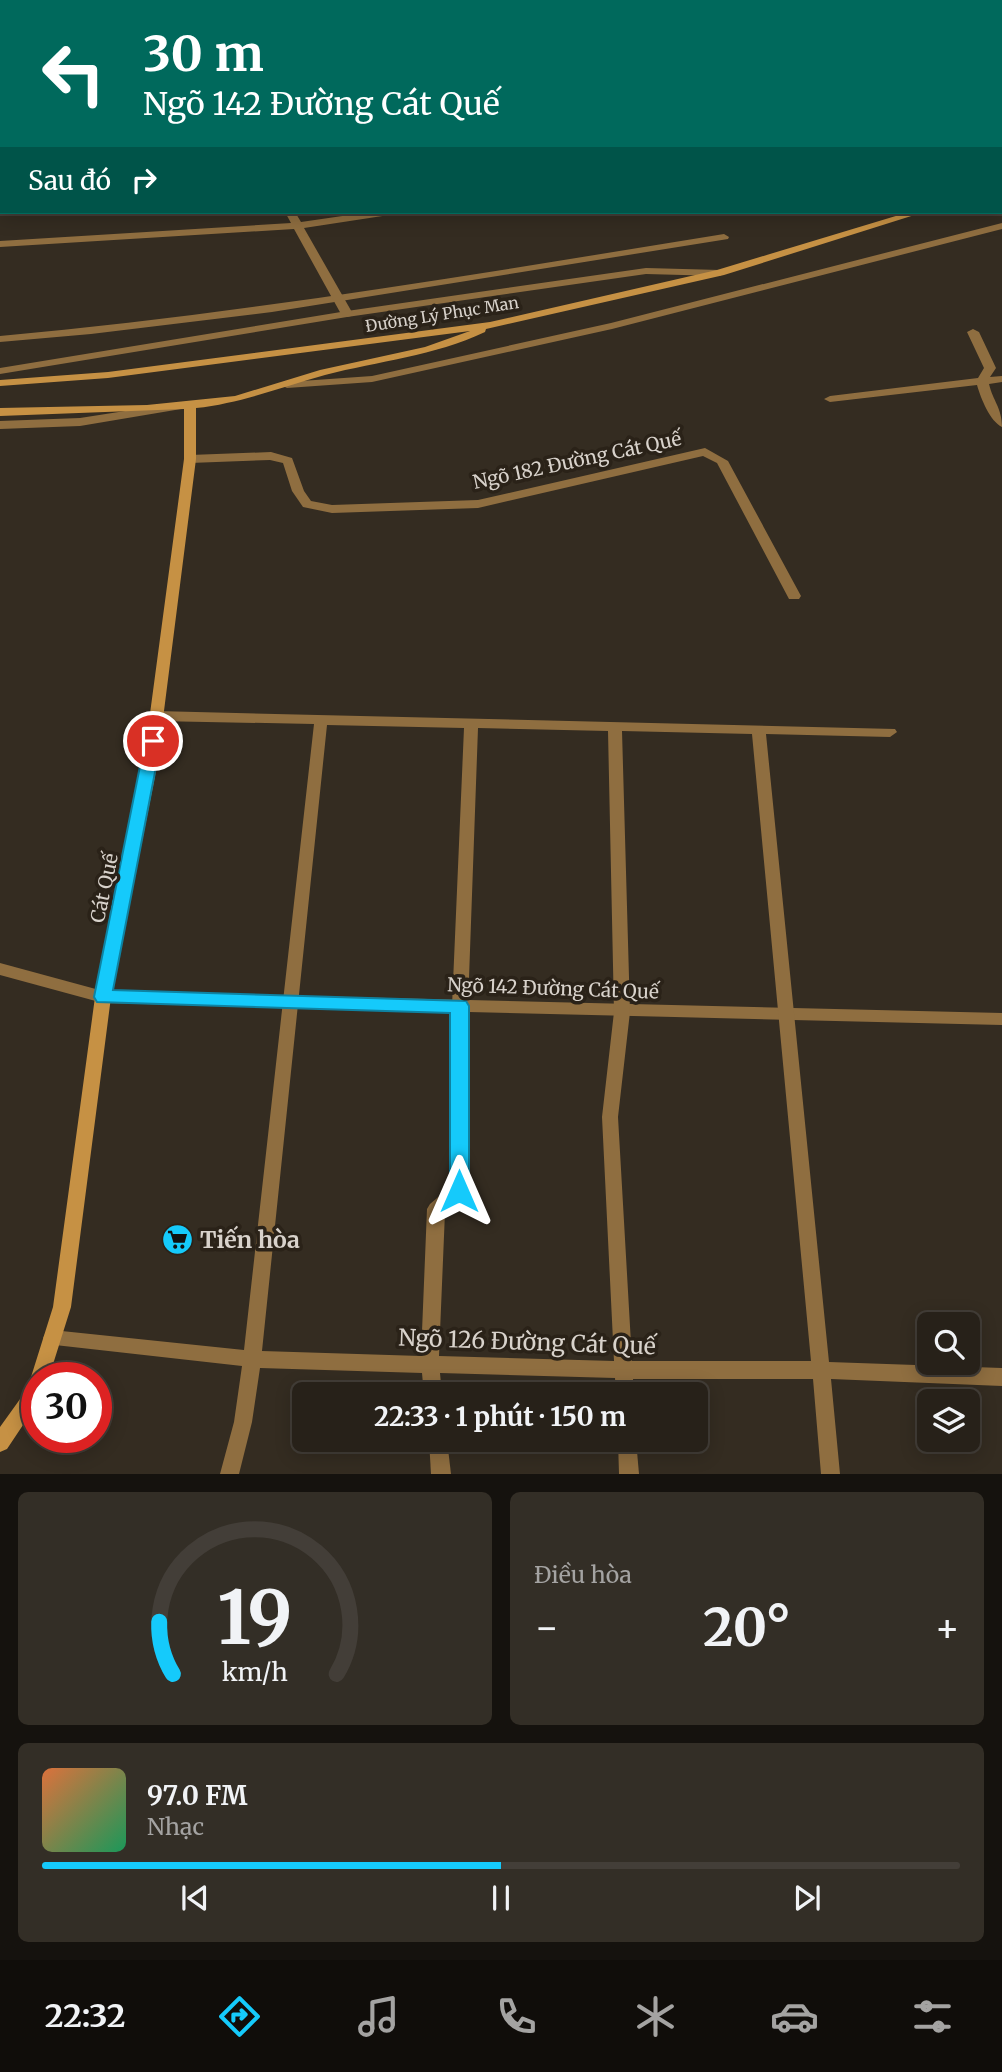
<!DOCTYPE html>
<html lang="vi">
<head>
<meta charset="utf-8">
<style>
  body { margin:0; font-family:Merriweather,serif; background:#332e26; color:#f1f3f6; height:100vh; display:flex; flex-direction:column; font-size:26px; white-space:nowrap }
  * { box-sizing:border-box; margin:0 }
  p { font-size:23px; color:#a4a3a2 }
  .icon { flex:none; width:38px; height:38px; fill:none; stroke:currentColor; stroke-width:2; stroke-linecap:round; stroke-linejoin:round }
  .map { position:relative; height:1474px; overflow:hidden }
  .panel { display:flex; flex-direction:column; gap:18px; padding:18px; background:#15120e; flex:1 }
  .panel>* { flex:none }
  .top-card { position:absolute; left:0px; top:0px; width:1003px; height:214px; box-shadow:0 4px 18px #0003,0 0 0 2px #433e38; background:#00695c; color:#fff; overflow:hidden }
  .tools { position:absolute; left:917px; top:1312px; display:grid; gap:14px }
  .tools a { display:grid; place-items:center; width:63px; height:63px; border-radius:10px; background:#272119; box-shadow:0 4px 18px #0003,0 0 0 2px #433e38; font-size:35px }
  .speed { position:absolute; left:21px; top:1362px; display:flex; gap:14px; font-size:35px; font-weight:700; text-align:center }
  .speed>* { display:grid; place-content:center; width:91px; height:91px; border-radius:50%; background:#272119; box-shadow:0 4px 18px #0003,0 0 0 2px #433e38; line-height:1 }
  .speed .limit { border:10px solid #d22; background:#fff; color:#111 }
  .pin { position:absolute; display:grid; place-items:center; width:60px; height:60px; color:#fff; margin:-30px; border:4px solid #fff; border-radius:50%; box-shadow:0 2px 7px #0007 }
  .me { position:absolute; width:77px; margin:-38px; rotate:0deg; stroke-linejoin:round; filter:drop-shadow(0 0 5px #0008) }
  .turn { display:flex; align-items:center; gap:24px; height:147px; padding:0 28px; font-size:32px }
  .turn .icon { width:91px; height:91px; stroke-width:2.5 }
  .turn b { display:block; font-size:49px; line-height:60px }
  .then { display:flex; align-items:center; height:66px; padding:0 28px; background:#0003; gap:14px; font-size:26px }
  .big { font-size:52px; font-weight:700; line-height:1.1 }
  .panel .widget { flex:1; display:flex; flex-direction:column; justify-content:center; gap:10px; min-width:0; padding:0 24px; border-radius:10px; background:#332e26 }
  .panel .dial { align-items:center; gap:0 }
  .dial svg { height:182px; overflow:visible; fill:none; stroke:#433e38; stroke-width:7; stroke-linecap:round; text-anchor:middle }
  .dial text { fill:#f1f3f6; stroke:none }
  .song { display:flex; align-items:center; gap:21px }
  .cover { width:84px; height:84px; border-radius:10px; background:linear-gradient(135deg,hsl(20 70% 55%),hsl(150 70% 35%)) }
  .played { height:7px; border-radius:4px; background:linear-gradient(90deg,#15cafb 50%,#433e38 50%) }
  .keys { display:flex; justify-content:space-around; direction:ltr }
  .heat { display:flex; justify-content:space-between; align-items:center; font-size:38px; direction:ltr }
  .panel .tiles { flex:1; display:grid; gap:18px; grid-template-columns:1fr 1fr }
  .widget:last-child { grid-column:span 2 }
  .trip { position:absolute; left:292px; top:1382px; width:416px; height:70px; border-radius:10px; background:#272119; box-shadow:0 4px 18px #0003,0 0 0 2px #433e38; font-weight:700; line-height:70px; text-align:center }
  .tabs { display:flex; height:112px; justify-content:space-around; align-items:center; background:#100d0a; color:#a4a3a2 }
  .tabs .icon { width:49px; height:49px }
  .tabs .current { color:#15cafb }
  .tabs b { font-size:32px; color:#f1f3f6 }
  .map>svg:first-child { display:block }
</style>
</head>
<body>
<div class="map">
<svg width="1002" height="1474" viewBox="0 0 1002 1474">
  <rect width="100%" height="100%" fill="#342c21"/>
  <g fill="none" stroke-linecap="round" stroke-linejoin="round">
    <!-- lane -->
    <g fill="#8f6e40" fill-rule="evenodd">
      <rect x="0" y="160" width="2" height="6"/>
      <path d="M724,234L729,237L728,239L272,312L91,334L0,342V336C243,314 483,273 724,234Z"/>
      <polygon points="646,268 720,270 725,273 720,276 646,274 347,317 0,374 0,368 347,311"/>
      <polygon points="103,991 1002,1013 1002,1025 103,1003 97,1001 95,997 97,993"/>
    </g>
    <!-- street -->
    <g fill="#8f6e40" fill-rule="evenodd">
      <polygon points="175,0 183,0 184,2 175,2"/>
      <polygon points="889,0 898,0 899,2 890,2"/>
      <polygon points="973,0 981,0 972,2"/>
      <rect x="1001" y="35" width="1" height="7"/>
      <rect x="1001" y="74" width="1" height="6"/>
      <rect x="1001" y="137" width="1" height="6"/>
      <polygon points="285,212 295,212 301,222 370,212 394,212 389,215 304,228 353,314 351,316 347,317 341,314 294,229 0,247 0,241 291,223"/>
      <polygon points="1002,223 1002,229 612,329 372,382 287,388 281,385 287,382 372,376 611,323"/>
      <path d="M973,329L979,332L996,368L990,377L1002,376V382L989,384C993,401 1002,408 1002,427C990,421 981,399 977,385L830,402L824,399L830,396L978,378L984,368L967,332Z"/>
      <polygon points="183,402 187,404 187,408 80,426 0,429 0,421 80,418"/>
      <polygon points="705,448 728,461 801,596 799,599 789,599 717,463 703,456 478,508 332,513 303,507 292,491 283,463 270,460 190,463 184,459 190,455 271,452 292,458 304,491 311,501 332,505 478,500"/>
      <path d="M156,711L895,729L897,732L890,737L766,734L829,1362L1002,1368V1386L831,1379L840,1474H821L813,1379H633L634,1395H616L615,1378L440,1373L442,1395H424L422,1373L260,1368L252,1422L239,1474H220L234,1422L242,1366L46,1344L43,1338L46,1332L52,1330L244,1350L314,724L156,721L149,716ZM327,725L464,728L452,1006L450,1187L430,1204L427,1209L421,1356L262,1351ZM478,728L608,731L614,1012L602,1117L614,1361L439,1356L445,1212L465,1195L468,1190V1006ZM622,731L752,734L811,1361H632L618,1117L630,1012Z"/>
      <polygon points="0,963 103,991 109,993 111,997 109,1001 103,1003 0,975"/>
      <polygon points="429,1440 447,1440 451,1474 431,1474"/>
      <polygon points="618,1440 636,1440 639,1474 619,1474"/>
    </g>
    <!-- secondary -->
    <g fill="#c69144" fill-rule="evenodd">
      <rect x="1001" y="181" width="1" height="6"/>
      <path d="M909,212H924L724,275L486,329L485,332C434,356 379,361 325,375C281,387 242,403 196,408V459L157,766L111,997L71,1307L49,1377H37V1404L7,1449L0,1452V1427L33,1381L31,1377L53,1307L95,997L143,766L184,459V409L0,416V408L147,405L235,396L320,370L425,347L470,331L108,378L0,386V380L108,372L490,322L717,270Z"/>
    </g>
  </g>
  <!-- route -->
  <polygon fill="#15cafb" stroke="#0e83a3" stroke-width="2" points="153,736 161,741 113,990 466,1001 469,1006 469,1191 466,1196 459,1199 452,1196 450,1191 450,1013 97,1002 94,997 145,741"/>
  <!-- icons -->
  <defs>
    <symbol id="supermarket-disc" viewBox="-11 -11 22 22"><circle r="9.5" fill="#15cafb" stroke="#2a2218"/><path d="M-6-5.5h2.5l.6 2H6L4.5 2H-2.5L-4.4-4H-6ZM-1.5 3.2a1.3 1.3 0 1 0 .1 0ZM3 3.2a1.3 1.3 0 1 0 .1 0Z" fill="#111"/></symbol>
  </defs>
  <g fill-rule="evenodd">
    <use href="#supermarket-disc" x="160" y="1222" width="35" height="35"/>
  </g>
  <g text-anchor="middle" stroke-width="7" stroke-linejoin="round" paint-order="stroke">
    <!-- far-street labels -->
    <g font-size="16" fill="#d8d2cb" stroke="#2a2218">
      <text transform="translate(442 314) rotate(-9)" y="6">Đường Lý Phục Man</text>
    </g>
    <!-- street labels -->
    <g font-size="19" fill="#d8d2cb" stroke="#2a2218">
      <text transform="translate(577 460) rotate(-12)" y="7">Ngõ 182 Đường Cát Quế</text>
      <text transform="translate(104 888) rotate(-78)" y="7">Cát Quế</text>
      <text transform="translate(553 988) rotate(2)" y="7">Ngõ 142 Đường Cát Quế</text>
    </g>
    <!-- near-poi labels -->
    <g font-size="23" font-weight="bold" fill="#d8d2cb" stroke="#2a2218" text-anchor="start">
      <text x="200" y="1248">Tiến hòa</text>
    </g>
    <!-- near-street labels -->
    <g font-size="23" fill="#d8d2cb" stroke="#2a2218">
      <text transform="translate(527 1342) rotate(2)" y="8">Ngõ 126 Đường Cát Quế</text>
    </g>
  </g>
</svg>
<div class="tools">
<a><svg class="icon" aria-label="search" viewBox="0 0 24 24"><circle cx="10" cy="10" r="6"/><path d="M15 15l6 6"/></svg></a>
<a><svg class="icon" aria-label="layers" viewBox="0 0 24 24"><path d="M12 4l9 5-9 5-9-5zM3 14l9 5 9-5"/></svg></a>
</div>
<div class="speed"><div class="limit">30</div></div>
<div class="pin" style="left:153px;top:741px;background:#d93025"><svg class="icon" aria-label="arrive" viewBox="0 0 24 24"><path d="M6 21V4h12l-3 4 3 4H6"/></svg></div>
<svg class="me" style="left:459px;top:1191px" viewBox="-20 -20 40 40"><path d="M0-17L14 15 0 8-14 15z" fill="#15cafb" stroke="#fff" stroke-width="4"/></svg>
<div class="trip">22:33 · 1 phút · 150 m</div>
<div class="top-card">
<div class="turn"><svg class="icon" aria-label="left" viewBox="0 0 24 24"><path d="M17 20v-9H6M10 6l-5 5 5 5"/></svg><div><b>30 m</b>Ngõ 142 Đường Cát Quế</div></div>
<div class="then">Sau đó<svg class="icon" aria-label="right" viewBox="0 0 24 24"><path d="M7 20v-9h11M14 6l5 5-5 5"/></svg></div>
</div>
</div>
<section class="panel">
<div class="tiles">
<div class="widget dial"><svg viewBox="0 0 100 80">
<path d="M14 69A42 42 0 1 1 86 69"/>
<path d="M14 69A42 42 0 0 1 8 46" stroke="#15cafb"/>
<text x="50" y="56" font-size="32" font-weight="700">19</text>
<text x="50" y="72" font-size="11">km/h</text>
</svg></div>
<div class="widget"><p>Điều hòa</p>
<div class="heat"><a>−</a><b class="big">20°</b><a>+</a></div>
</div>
<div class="widget">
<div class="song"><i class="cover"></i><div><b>97.0 FM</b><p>Nhạc</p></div></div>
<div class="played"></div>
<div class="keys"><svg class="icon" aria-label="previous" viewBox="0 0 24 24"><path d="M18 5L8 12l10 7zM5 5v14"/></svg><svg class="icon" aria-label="pause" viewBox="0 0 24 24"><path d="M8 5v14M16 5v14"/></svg><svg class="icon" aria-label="next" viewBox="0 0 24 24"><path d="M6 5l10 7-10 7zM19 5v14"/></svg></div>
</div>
</div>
</section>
<nav class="tabs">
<b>22:32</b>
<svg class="icon current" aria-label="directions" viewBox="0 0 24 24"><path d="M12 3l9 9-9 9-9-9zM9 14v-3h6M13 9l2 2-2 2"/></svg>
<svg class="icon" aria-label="music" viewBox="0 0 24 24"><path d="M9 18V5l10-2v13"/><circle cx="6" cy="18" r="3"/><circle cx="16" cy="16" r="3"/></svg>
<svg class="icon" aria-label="phone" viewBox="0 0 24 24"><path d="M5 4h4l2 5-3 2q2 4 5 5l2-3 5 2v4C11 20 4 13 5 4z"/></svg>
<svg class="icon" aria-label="climate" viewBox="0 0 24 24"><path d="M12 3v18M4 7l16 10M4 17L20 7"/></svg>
<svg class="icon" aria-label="car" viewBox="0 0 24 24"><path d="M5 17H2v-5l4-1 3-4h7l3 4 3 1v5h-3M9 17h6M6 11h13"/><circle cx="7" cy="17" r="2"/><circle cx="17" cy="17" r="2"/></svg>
<svg class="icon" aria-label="filters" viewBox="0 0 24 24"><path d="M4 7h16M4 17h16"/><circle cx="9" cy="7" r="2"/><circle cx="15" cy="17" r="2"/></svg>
</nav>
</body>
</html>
